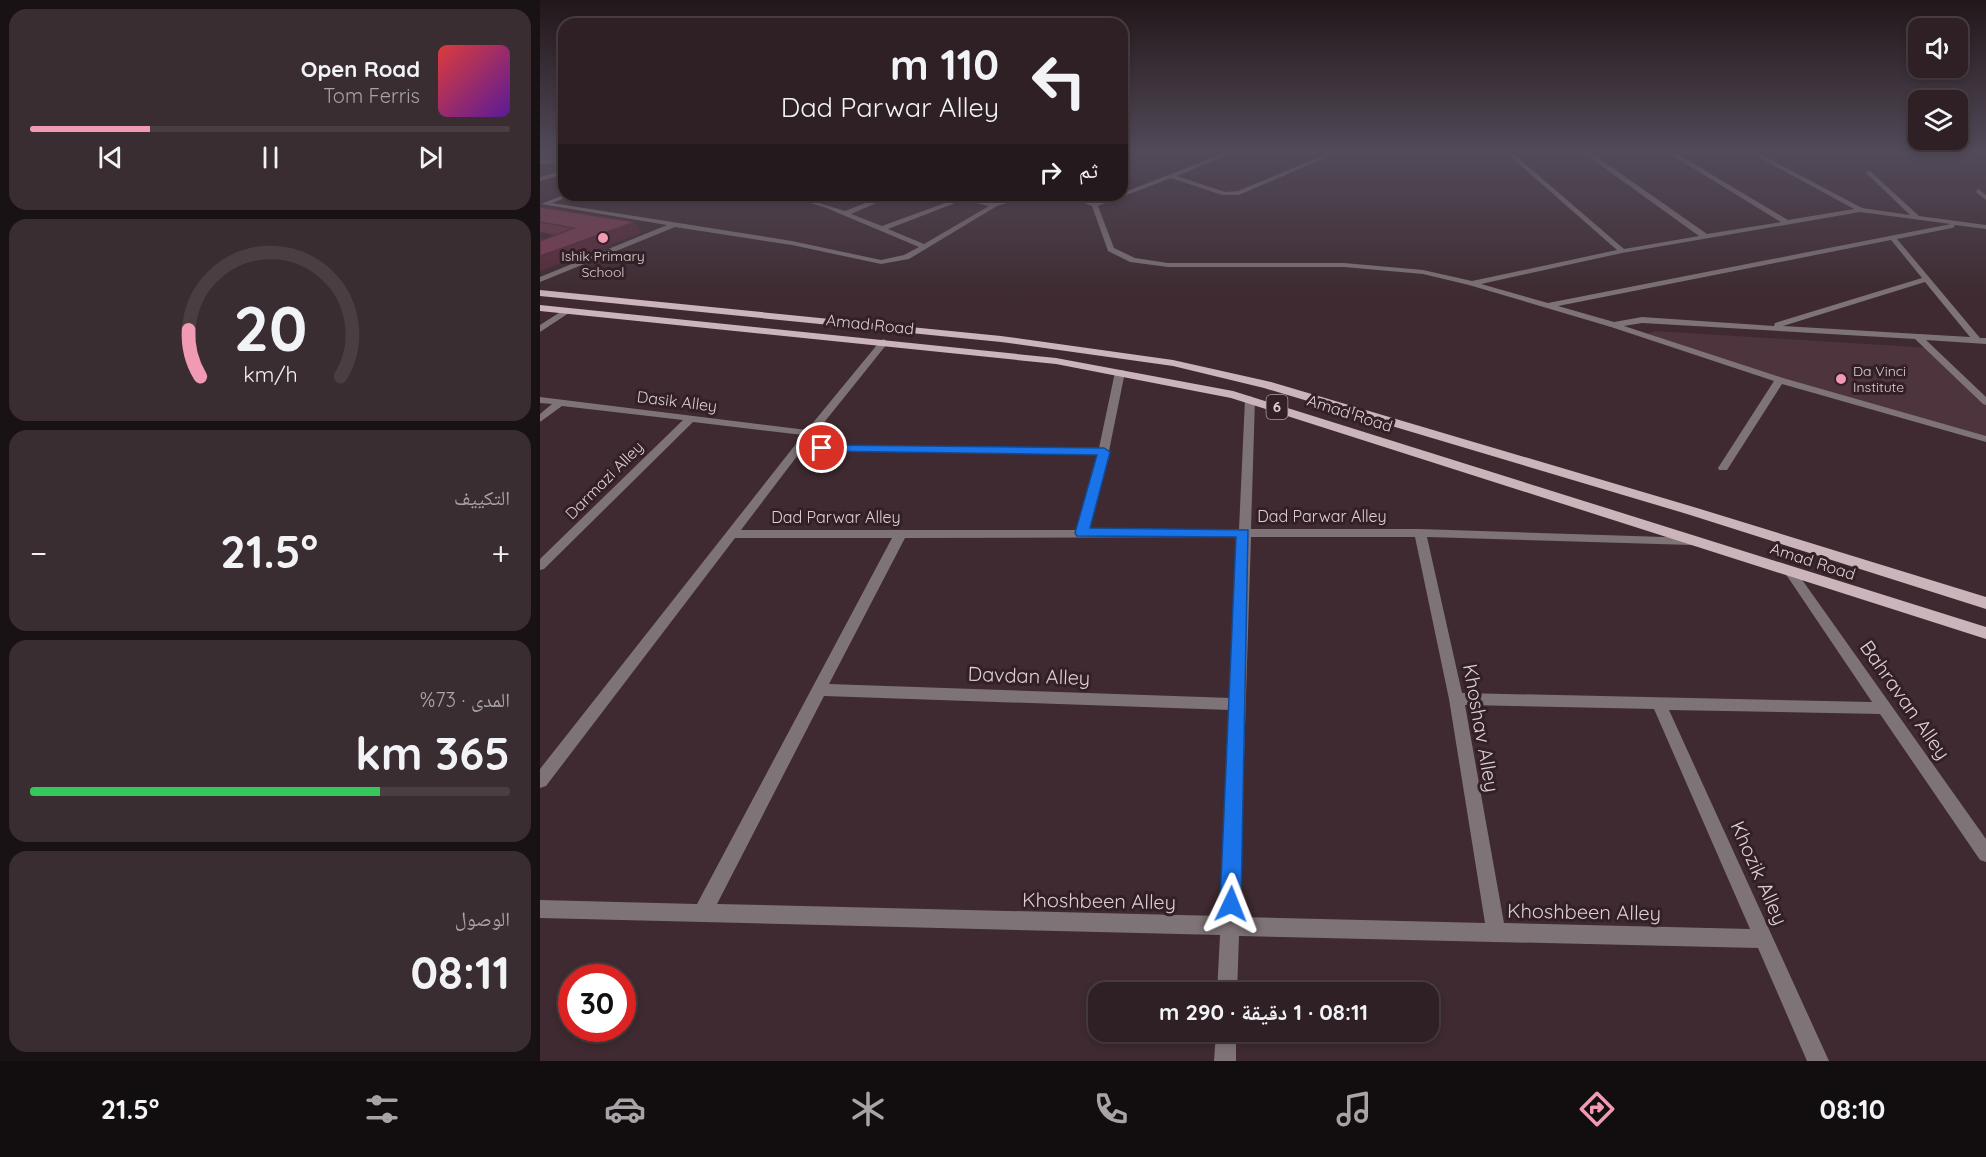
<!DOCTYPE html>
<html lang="ar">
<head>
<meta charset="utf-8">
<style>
  body { margin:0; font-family:Quicksand,"Noto Naskh Arabic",sans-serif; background:#3a2d31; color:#f1f3f6; direction:rtl; height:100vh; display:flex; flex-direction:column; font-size:22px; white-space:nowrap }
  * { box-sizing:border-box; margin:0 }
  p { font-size:20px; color:#a7a3a6 }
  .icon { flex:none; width:33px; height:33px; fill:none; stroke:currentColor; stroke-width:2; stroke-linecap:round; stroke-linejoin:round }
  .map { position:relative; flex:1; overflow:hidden; direction:ltr }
  .sheet { display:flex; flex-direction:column; gap:9px; padding:9px; background:#191214; width:540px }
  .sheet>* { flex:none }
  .banner { position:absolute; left:18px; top:18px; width:570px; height:183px; border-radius:18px; box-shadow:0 3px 9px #0003,0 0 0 2px #493e41; direction:rtl; background:#2e2024; color:#f1f3f6; overflow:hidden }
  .fabs { position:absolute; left:1368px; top:18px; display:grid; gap:12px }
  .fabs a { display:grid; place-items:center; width:60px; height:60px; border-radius:12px; background:#2e2024; box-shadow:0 3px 9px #0003,0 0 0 2px #493e41; font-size:30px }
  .speed { position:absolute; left:18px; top:964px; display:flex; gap:12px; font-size:30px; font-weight:700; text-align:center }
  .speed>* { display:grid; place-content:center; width:78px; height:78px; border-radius:50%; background:#2e2024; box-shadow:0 3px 9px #0003,0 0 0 2px #493e41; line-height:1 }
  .speed .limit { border:9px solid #d22; background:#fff; color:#111 }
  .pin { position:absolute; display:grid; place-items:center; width:51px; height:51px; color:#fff; margin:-26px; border:3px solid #fff; border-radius:50%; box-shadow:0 2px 6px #0007 }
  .me { position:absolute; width:66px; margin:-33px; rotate:2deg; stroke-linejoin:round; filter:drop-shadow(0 0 4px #0008) }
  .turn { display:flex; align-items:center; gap:21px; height:126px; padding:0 30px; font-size:27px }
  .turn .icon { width:78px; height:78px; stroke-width:2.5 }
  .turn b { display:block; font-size:42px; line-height:51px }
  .then { display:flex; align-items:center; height:57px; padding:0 30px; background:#0003; gap:12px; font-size:22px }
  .big { font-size:45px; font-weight:700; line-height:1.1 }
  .sheet .widget { flex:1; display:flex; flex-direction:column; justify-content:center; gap:9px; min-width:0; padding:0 21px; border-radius:18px; background:#3a2d31 }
  .sheet .dial { align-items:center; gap:0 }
  .dial svg { height:156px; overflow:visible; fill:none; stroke:#493e41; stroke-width:7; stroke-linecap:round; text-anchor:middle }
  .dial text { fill:#f1f3f6; stroke:none }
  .song { display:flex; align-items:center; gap:18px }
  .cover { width:72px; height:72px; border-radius:9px; background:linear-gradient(135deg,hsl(0 70% 55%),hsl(270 70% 35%)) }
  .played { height:6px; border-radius:3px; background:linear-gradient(90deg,#f19ab4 25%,#493e41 25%) }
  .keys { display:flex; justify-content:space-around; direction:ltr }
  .heat { display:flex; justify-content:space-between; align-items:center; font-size:33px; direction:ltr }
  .charge { height:9px; border-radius:4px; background:linear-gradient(90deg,#34c759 73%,#493e41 0) }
  .trip { position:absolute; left:548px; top:982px; width:351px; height:60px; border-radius:18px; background:#2e2024; box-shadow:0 3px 9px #0003,0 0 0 2px #493e41; font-weight:700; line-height:60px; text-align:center; direction:rtl }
  .dock { display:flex; height:96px; justify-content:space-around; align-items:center; background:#120d0e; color:#a7a3a6 }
  .dock .icon { width:42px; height:42px }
  .dock .current { color:#f19ab4 }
  .dock b { font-size:27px; color:#f1f3f6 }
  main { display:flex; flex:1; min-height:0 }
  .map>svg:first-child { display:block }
</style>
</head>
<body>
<main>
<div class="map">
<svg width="1446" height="1061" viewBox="0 0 1446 1061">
  <rect width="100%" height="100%" fill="#3e2a30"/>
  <!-- built -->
  <polygon fill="#4e343c" points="1116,331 1392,348 1446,402 1446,440 1102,335"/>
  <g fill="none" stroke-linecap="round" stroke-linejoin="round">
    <!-- minor -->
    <g fill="#7e7376" fill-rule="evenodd">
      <path d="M690,151H697L637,176L685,192L698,191L794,151H801L699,195H682L631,178L558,206L574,248L595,258L628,263H804L883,270L932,281L1077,250L964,151H970L1084,249L1159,236L1045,154L1026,153L1023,151L1050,152L1167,234L1241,222L1130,154V152H1134L1248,220L1314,209L1218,157V155H1222L1322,208L1370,215L1325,172L1330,171L1379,216L1446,225V229L1415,225L1414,227L1412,228L1357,239L1440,338H1446V344L1386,340L1446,397V405L1443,404L1375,339L1102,323L1084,326L1243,378L1446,436V442L1242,384L1187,470H1179L1178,468L1234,381L1071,327L929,285L883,274L804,267H628L590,262L568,251L552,206L523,195H532L550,201L548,195H554L557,202L575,195H582V193ZM1320,212L1411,224L1008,303L941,284L1082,253ZM1351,240L1382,278L1235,323L1234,326L1102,317L1074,322L1018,306ZM1385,282L1430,337L1243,326Z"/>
      <polygon points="24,159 24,163 0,164 0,160"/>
      <polygon points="24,170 24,174 0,181 0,177"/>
      <polygon points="1438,189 1446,195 1446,200 1436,192"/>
      <path d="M24,195H33L12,203L252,241L341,260L364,255L379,247L284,207L243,195H253L305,211L346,195H355L311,214L342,226L416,199L414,197L417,195L454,203L468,195H475L469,199L485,195H495L457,206L369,259L341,264L252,245L135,227L0,282V277L127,225L1,204ZM423,200L449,206L384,244L348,229Z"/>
      <polygon points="25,309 32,311 0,332 0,325"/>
      <path d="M344,339L348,342L347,344L266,445L559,448L575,372L577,370H583L585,372L569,451L549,530L699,529L705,399L710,396L715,399L711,529H880L1155,538L1157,541L1151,545L887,537L922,693L1332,702L1243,570L1245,567H1253L1446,839V862L1440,860L1340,714L1129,710L1289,1061H1267L1218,948L699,936L697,993H677L680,935L0,918V900L157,904L352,538H195L6,786L0,788V769L263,435L153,422L4,569L0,570V559L143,420L22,406L0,422V414L12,404L0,403V397L267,430L341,340ZM261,451L558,454L537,530H201ZM699,537L691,698L289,684L365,538ZM711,537H875L909,699L945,923L699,917ZM284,696L690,710L681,916L177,904ZM925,705L1114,709L1210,929L964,923Z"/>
      <polygon points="676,1032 696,1032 696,1061 674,1061"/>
    </g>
    <!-- primary -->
    <g fill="#cbb5bb" fill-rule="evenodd">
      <polygon points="0,290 461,336 633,360 731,382 1157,508 1446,597 1446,609 1147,514 724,388 633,366 461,342 0,296"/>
      <polygon points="0,305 516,358 693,391 1446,627 1446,639 691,398 516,364 0,311"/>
    </g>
  </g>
  <!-- wall -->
  <polygon fill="#6c3346" points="0,207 95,222 101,233 15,235 0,232"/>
  <!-- shaded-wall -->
  <polygon fill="#582939" points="95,222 101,233 0,271 0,256"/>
  <!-- building -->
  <polygon fill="#7e3b51" stroke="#582939" stroke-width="1.5" points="0,207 95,222 0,256 0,241 34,228 0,222"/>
  <!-- sky -->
  <linearGradient id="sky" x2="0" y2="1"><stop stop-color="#22171a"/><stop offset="0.51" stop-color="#524a59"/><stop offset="1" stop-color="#524a59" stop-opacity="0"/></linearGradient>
  <rect width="1446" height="299" fill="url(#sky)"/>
  <!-- route -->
  <polygon fill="#1a73e8" stroke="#114b97" stroke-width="1.5" points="282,445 564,448 570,452 550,528 708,530 701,904 698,912 691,915 683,912 680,904 696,537 537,536 535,533 557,455 278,451 278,446"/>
  <!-- markers -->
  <g fill="#f19ab4" stroke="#332026" stroke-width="2">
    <circle cx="63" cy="238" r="6"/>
    <circle cx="1301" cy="379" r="6"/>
  </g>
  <g text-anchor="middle" stroke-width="6" stroke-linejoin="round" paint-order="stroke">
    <!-- far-poi labels -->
    <g font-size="14" fill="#ddd0d3" stroke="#332026">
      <text x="63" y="261">Ishik Primary<tspan x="63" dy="16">School</tspan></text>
      <text x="1313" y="376" text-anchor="start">Da Vinci<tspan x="1313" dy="16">Institute</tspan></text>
    </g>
    <!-- shield labels -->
    <rect fill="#332026" stroke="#aa9b9f" stroke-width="1.5" x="726.5" y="395" width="21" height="24" rx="4.5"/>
    <g font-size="15" font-weight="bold" fill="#ddd0d3">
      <text x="737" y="412">6</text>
    </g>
    <!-- street labels -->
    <g font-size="16" fill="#ddd0d3" stroke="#332026">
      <text transform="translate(330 324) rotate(6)" y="6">Amad Road</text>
      <text transform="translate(137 401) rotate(7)" y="6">Dasik Alley</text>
      <text transform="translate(810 413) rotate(18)" y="6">Amad Road</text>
      <text transform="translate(64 480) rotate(-45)" y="6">Darmazi Alley</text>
      <text x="782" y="522">Dad Parwar Alley</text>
      <text x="296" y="523">Dad Parwar Alley</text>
      <text transform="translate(1273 561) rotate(18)" y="6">Amad Road</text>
    </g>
    <!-- near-street labels -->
    <g font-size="20" fill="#ddd0d3" stroke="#332026">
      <text transform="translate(489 676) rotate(2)" y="7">Davdan Alley</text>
      <text transform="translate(1365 700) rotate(55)" y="7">Bahravan Alley</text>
      <text transform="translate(941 728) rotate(80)" y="7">Khoshav Alley</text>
      <text transform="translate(1219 873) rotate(66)" y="7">Khozik Alley</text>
      <text transform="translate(559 901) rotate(1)" y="7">Khoshbeen Alley</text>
      <text transform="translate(1044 912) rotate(1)" y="7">Khoshbeen Alley</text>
    </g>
  </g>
</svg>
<div class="fabs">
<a><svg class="icon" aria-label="sound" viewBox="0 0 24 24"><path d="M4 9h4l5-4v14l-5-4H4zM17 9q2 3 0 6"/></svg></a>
<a><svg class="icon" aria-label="layers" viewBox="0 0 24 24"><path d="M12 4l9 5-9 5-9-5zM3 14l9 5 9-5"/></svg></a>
</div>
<div class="speed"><div class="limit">30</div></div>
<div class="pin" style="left:282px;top:448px;background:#d93025"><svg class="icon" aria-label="arrive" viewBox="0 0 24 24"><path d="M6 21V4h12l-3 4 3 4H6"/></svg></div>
<svg class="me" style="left:691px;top:904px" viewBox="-20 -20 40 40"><path d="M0-17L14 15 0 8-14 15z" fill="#1a73e8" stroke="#fff" stroke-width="4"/></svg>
<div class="trip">08:11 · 1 دقيقة · 290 m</div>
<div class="banner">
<div class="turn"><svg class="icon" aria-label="left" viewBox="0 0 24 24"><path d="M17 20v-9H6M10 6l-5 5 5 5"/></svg><div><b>110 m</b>Dad Parwar Alley</div></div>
<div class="then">ثم<svg class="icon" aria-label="right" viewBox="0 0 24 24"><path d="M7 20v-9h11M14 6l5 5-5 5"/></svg></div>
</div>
</div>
<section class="sheet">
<div class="widget">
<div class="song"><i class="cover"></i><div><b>Open Road</b><p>Tom Ferris</p></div></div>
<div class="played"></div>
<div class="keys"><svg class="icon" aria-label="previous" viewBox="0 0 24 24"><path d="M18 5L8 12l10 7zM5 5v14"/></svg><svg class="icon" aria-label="pause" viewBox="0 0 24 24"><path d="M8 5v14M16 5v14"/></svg><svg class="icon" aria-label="next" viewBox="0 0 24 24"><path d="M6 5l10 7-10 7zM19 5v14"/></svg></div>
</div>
<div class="widget dial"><svg viewBox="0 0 100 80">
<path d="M14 69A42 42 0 1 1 86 69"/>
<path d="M14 69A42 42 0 0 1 8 45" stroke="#f19ab4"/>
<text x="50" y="56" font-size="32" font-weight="700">20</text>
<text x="50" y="72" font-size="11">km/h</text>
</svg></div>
<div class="widget"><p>التكييف</p>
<div class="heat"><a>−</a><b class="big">21.5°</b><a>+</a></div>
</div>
<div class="widget"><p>المدى · 73%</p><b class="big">365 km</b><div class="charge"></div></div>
<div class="widget"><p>الوصول</p><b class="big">08:11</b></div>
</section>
</main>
<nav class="dock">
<b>08:10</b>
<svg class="icon current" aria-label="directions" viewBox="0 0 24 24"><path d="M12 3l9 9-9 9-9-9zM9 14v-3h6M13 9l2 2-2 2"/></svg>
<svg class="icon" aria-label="music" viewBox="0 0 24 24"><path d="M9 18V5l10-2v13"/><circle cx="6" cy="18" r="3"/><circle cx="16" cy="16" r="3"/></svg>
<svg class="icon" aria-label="phone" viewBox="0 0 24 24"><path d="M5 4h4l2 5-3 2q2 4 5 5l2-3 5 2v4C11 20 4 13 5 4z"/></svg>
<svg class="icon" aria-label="climate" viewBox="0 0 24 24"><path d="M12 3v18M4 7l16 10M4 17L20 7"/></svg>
<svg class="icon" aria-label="car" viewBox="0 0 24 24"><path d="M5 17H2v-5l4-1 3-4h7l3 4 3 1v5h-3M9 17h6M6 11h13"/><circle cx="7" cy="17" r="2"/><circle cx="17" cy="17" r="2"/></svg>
<svg class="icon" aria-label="filters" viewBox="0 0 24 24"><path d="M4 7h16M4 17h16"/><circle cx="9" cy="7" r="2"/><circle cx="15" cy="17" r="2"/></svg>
<b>21.5°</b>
</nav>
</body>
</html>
